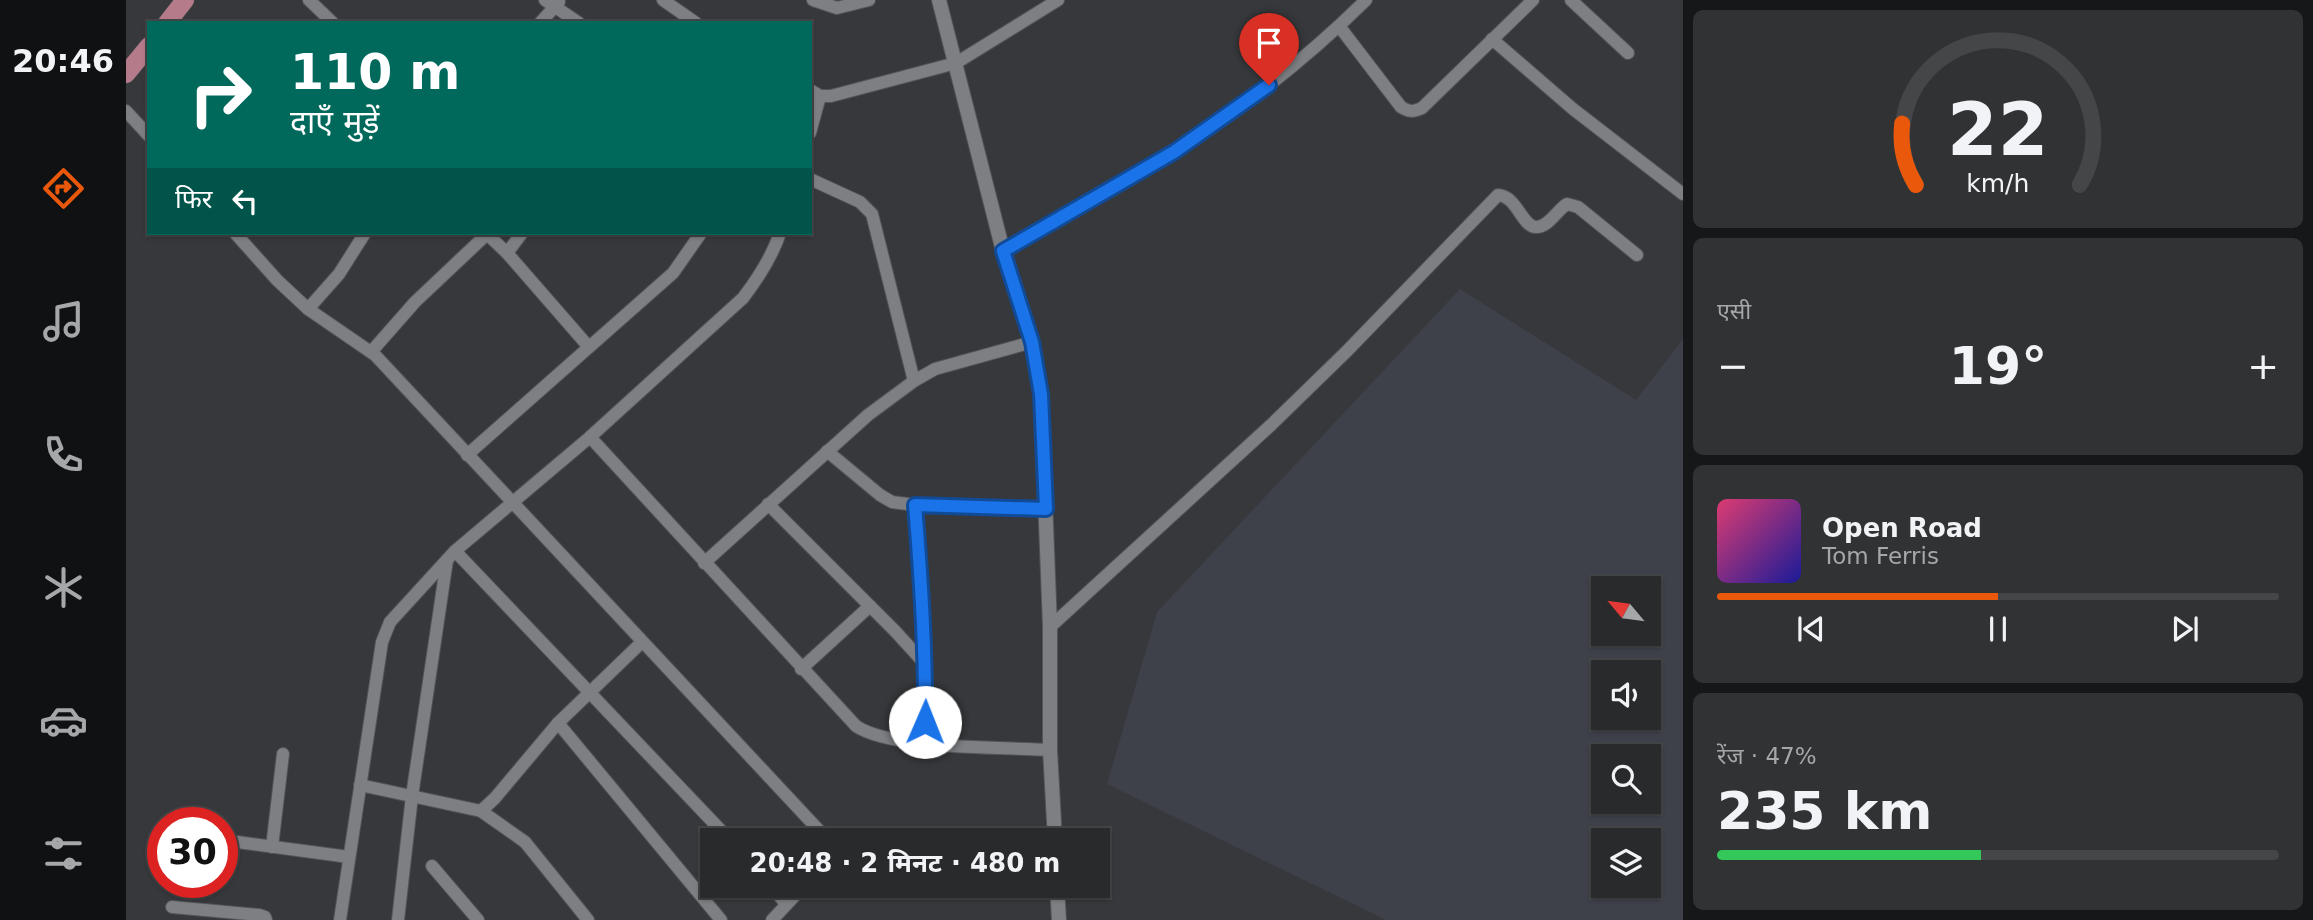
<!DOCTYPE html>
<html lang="hi">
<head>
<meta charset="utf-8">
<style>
  body { margin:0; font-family:"DejaVu Sans","Noto Sans Devanagari",sans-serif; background:#303234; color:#f1f3f6; height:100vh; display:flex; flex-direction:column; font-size:26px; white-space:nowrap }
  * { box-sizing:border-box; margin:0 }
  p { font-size:23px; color:#a5a7a9 }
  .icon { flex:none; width:38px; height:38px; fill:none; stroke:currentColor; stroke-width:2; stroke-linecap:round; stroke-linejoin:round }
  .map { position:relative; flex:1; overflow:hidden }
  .side { display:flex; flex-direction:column; gap:10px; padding:10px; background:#161718; width:630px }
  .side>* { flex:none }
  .banner { position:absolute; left:21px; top:21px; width:665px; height:214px; border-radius:0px; box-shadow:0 2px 5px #0004,0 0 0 2px #444648; background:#00695c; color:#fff; overflow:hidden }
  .needle { width:46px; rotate:299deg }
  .fabs { position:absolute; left:1465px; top:576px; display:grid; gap:14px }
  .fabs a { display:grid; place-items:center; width:70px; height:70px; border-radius:0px; background:#282a2c; box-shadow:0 2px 5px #0004,0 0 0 2px #444648; font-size:35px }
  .speed { position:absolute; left:21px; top:807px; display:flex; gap:14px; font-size:35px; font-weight:700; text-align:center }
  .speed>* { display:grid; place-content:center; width:91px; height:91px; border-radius:50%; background:#282a2c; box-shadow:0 2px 5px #0004,0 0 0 2px #444648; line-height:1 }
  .speed .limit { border:10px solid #d22; background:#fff; color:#111 }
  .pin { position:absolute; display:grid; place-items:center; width:60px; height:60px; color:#fff; margin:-72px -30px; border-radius:50% 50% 50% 0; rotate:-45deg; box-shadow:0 0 7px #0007 }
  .pin .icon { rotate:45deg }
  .me { position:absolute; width:77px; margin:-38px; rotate:1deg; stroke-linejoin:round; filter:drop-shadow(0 0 5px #0008) }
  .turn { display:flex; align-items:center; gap:24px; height:147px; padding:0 28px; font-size:32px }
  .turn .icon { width:91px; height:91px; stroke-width:2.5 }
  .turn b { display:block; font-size:49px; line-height:60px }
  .then { display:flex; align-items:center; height:66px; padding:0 28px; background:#0003; gap:14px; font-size:26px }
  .big { font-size:52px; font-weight:700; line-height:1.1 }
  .side .tile { flex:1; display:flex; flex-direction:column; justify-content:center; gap:10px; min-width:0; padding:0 24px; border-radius:10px; background:#303234 }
  .side .dial { align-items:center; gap:0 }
  .dial svg { height:182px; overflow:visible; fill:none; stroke:#444648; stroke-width:7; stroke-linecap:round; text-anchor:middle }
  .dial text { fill:#f1f3f6; stroke:none }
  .song { display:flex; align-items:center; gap:21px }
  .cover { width:84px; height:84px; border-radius:10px; background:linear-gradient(135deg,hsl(340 70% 55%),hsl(240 70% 35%)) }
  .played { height:7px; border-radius:4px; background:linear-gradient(90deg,#ea580c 50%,#444648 50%) }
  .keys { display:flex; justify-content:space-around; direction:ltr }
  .heat { display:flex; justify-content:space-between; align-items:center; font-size:38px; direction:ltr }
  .charge { height:10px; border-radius:5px; background:linear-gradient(90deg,#34c759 47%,#444648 0) }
  .trip { position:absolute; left:574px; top:828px; width:410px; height:70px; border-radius:0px; background:#282a2c; box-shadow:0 2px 5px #0004,0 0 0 2px #444648; font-weight:700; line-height:70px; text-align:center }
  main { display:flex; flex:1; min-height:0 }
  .tabs { display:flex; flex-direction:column; width:126px; justify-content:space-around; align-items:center; background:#101112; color:#a5a7a9 }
  .tabs .icon { width:49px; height:49px }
  .tabs .selected { color:#ea580c }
  .tabs b { font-size:32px; color:#f1f3f6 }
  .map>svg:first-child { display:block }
</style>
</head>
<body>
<main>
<nav class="tabs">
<b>20:46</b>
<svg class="icon selected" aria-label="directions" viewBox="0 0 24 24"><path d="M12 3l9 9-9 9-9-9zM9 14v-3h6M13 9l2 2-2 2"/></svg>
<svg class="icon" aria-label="music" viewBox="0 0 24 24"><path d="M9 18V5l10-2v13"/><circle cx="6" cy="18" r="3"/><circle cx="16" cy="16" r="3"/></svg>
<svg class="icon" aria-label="phone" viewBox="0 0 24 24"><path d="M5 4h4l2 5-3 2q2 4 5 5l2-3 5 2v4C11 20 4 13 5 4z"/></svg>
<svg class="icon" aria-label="climate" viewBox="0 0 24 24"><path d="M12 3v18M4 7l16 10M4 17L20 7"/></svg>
<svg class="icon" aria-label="car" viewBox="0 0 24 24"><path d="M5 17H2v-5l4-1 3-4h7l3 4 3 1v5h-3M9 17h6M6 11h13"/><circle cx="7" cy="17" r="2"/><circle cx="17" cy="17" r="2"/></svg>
<svg class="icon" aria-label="filters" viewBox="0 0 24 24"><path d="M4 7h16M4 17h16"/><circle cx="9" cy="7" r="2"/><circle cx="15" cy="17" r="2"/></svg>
</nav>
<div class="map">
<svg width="1557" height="920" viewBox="0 0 1557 920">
  <rect width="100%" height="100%" fill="#36383b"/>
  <!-- built -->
  <path fill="#3e414a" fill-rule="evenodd" d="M1334,289L1510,400L1557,339V920H1260L981,784L1031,612ZM1477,588H1522V634H1477ZM1477,672H1522V718H1477ZM1477,756H1522V802H1477ZM1477,840H1522V886H1477Z"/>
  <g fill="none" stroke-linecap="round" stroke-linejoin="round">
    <defs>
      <g id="minor">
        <polyline points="183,0 207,23"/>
        <polyline points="419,0 453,23"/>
        <polyline points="537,0 570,23"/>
        <polyline points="687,0 711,8 743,0"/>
        <polyline points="1445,0 1502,53"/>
        <polyline points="414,23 433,2"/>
        <path d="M1213,26L1275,107C1283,112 1287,112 1296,108L1407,0"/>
        <polyline points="1366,39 1447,109 1557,194"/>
        <polyline points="684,90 694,96 705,96 830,63 932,0"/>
        <polyline points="0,111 23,136"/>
        <polyline points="684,133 694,96"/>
        <polyline points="684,179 734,202 746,214 788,381"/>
        <polyline points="109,233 151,280 182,309 249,355 702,840"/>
        <polyline points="360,233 381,253 462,346"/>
        <path d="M877,251C934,218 993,188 1048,152C1116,109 1182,57 1240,0"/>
        <polyline points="381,253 396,233"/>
        <polyline points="182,309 213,274 239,233"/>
        <polyline points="245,352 289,302 361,234"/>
        <path d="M464,437L730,726C765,750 878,747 924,750"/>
        <polyline points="701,451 754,495 766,502 789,505 920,509"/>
        <polyline points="341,455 547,273 575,233"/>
        <polyline points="642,504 769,631 800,665"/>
        <polyline points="789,505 800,665 799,744"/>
        <polyline points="329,551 604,840"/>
        <polyline points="578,563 742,415 788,381 809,369 906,342"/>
        <path d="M924,627L1145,425L1220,352L1372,195C1391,196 1396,227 1410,227C1422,228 1431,210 1441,204L1452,207L1511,255"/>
        <polyline points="675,669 744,606"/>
        <polyline points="432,723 595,920"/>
        <polyline points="234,785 355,811 399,842 462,920"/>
        <polyline points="355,811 369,798 432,723 516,642"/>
        <polyline points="96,840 223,857"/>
        <polyline points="146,847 157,754"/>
        <polyline points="306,866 352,920"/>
        <polyline points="645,886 660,904"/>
        <polyline points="46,907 133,915 139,917 140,920"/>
        <path d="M214,920L256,642L264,622L329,551L464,437L617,298C633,277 646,257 654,233"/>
        <polyline points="272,920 286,796 321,560"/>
        <polyline points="646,920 678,886"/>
      </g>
      <g id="tertiary">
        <polyline points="813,0 877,251 906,342 915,394 924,627 924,750 929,840"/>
        <polyline points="931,886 933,920"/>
      </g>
      <g id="primary">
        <polyline points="41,23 59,0"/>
        <polyline points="0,74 23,46"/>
      </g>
    </defs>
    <!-- minor casing -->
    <use href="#minor" stroke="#535457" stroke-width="14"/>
    <!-- tertiary casing -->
    <use href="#tertiary" stroke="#535457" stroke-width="16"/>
    <!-- primary casing -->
    <use href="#primary" stroke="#535457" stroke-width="19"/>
    <!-- minor -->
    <use href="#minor" stroke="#7e7f83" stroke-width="12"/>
    <!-- tertiary -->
    <use href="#tertiary" stroke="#7e7f83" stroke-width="14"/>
    <!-- primary -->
    <use href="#primary" stroke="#b57b8b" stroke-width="18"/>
  </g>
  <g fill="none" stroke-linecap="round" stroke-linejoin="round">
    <defs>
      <path id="route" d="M799,722C800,649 795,577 789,505L920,509L915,394L906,342L877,251L1048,152L1143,85"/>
    </defs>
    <!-- route casing -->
    <use href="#route" stroke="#114b97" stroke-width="18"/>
    <!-- route -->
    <use href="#route" stroke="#1a73e8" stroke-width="12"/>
  </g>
</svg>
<div class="fabs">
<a><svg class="needle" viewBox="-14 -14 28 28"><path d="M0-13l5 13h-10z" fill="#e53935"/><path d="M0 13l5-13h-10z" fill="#a5a7a9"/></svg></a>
<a><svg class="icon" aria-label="sound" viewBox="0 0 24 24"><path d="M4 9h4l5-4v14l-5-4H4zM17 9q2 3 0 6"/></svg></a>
<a><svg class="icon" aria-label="search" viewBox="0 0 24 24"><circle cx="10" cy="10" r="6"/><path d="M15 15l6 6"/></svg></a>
<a><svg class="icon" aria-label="layers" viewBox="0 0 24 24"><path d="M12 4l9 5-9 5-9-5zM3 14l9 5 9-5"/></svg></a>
</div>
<div class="speed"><div class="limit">30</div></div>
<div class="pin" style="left:1143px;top:85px;background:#d93025"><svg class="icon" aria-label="arrive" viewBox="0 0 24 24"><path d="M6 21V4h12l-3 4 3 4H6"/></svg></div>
<svg class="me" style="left:799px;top:722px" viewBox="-20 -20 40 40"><circle r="19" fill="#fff"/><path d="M0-13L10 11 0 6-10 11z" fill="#1a73e8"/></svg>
<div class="trip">20:48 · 2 मिनट · 480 m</div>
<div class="banner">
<div class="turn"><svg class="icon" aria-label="right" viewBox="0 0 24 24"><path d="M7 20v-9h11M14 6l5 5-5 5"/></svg><div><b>110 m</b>दाएँ मुड़ें</div></div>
<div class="then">फिर<svg class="icon" aria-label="left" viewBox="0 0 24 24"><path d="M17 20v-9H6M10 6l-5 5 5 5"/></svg></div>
</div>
</div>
<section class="side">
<div class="tile dial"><svg viewBox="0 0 100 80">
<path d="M14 69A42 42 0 1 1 86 69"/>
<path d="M14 69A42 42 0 0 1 8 42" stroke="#ea580c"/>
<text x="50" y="56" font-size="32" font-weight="700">22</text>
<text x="50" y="72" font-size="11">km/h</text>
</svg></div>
<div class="tile"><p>एसी</p>
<div class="heat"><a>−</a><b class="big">19°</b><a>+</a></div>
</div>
<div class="tile">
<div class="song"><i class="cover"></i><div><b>Open Road</b><p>Tom Ferris</p></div></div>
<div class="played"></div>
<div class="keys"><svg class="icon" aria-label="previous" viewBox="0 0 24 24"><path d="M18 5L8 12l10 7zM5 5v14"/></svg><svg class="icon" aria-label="pause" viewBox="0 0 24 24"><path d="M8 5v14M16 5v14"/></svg><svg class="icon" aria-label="next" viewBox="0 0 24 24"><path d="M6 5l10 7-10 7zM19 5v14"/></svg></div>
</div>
<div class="tile"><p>रेंज · 47%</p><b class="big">235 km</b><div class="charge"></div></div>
</section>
</main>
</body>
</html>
